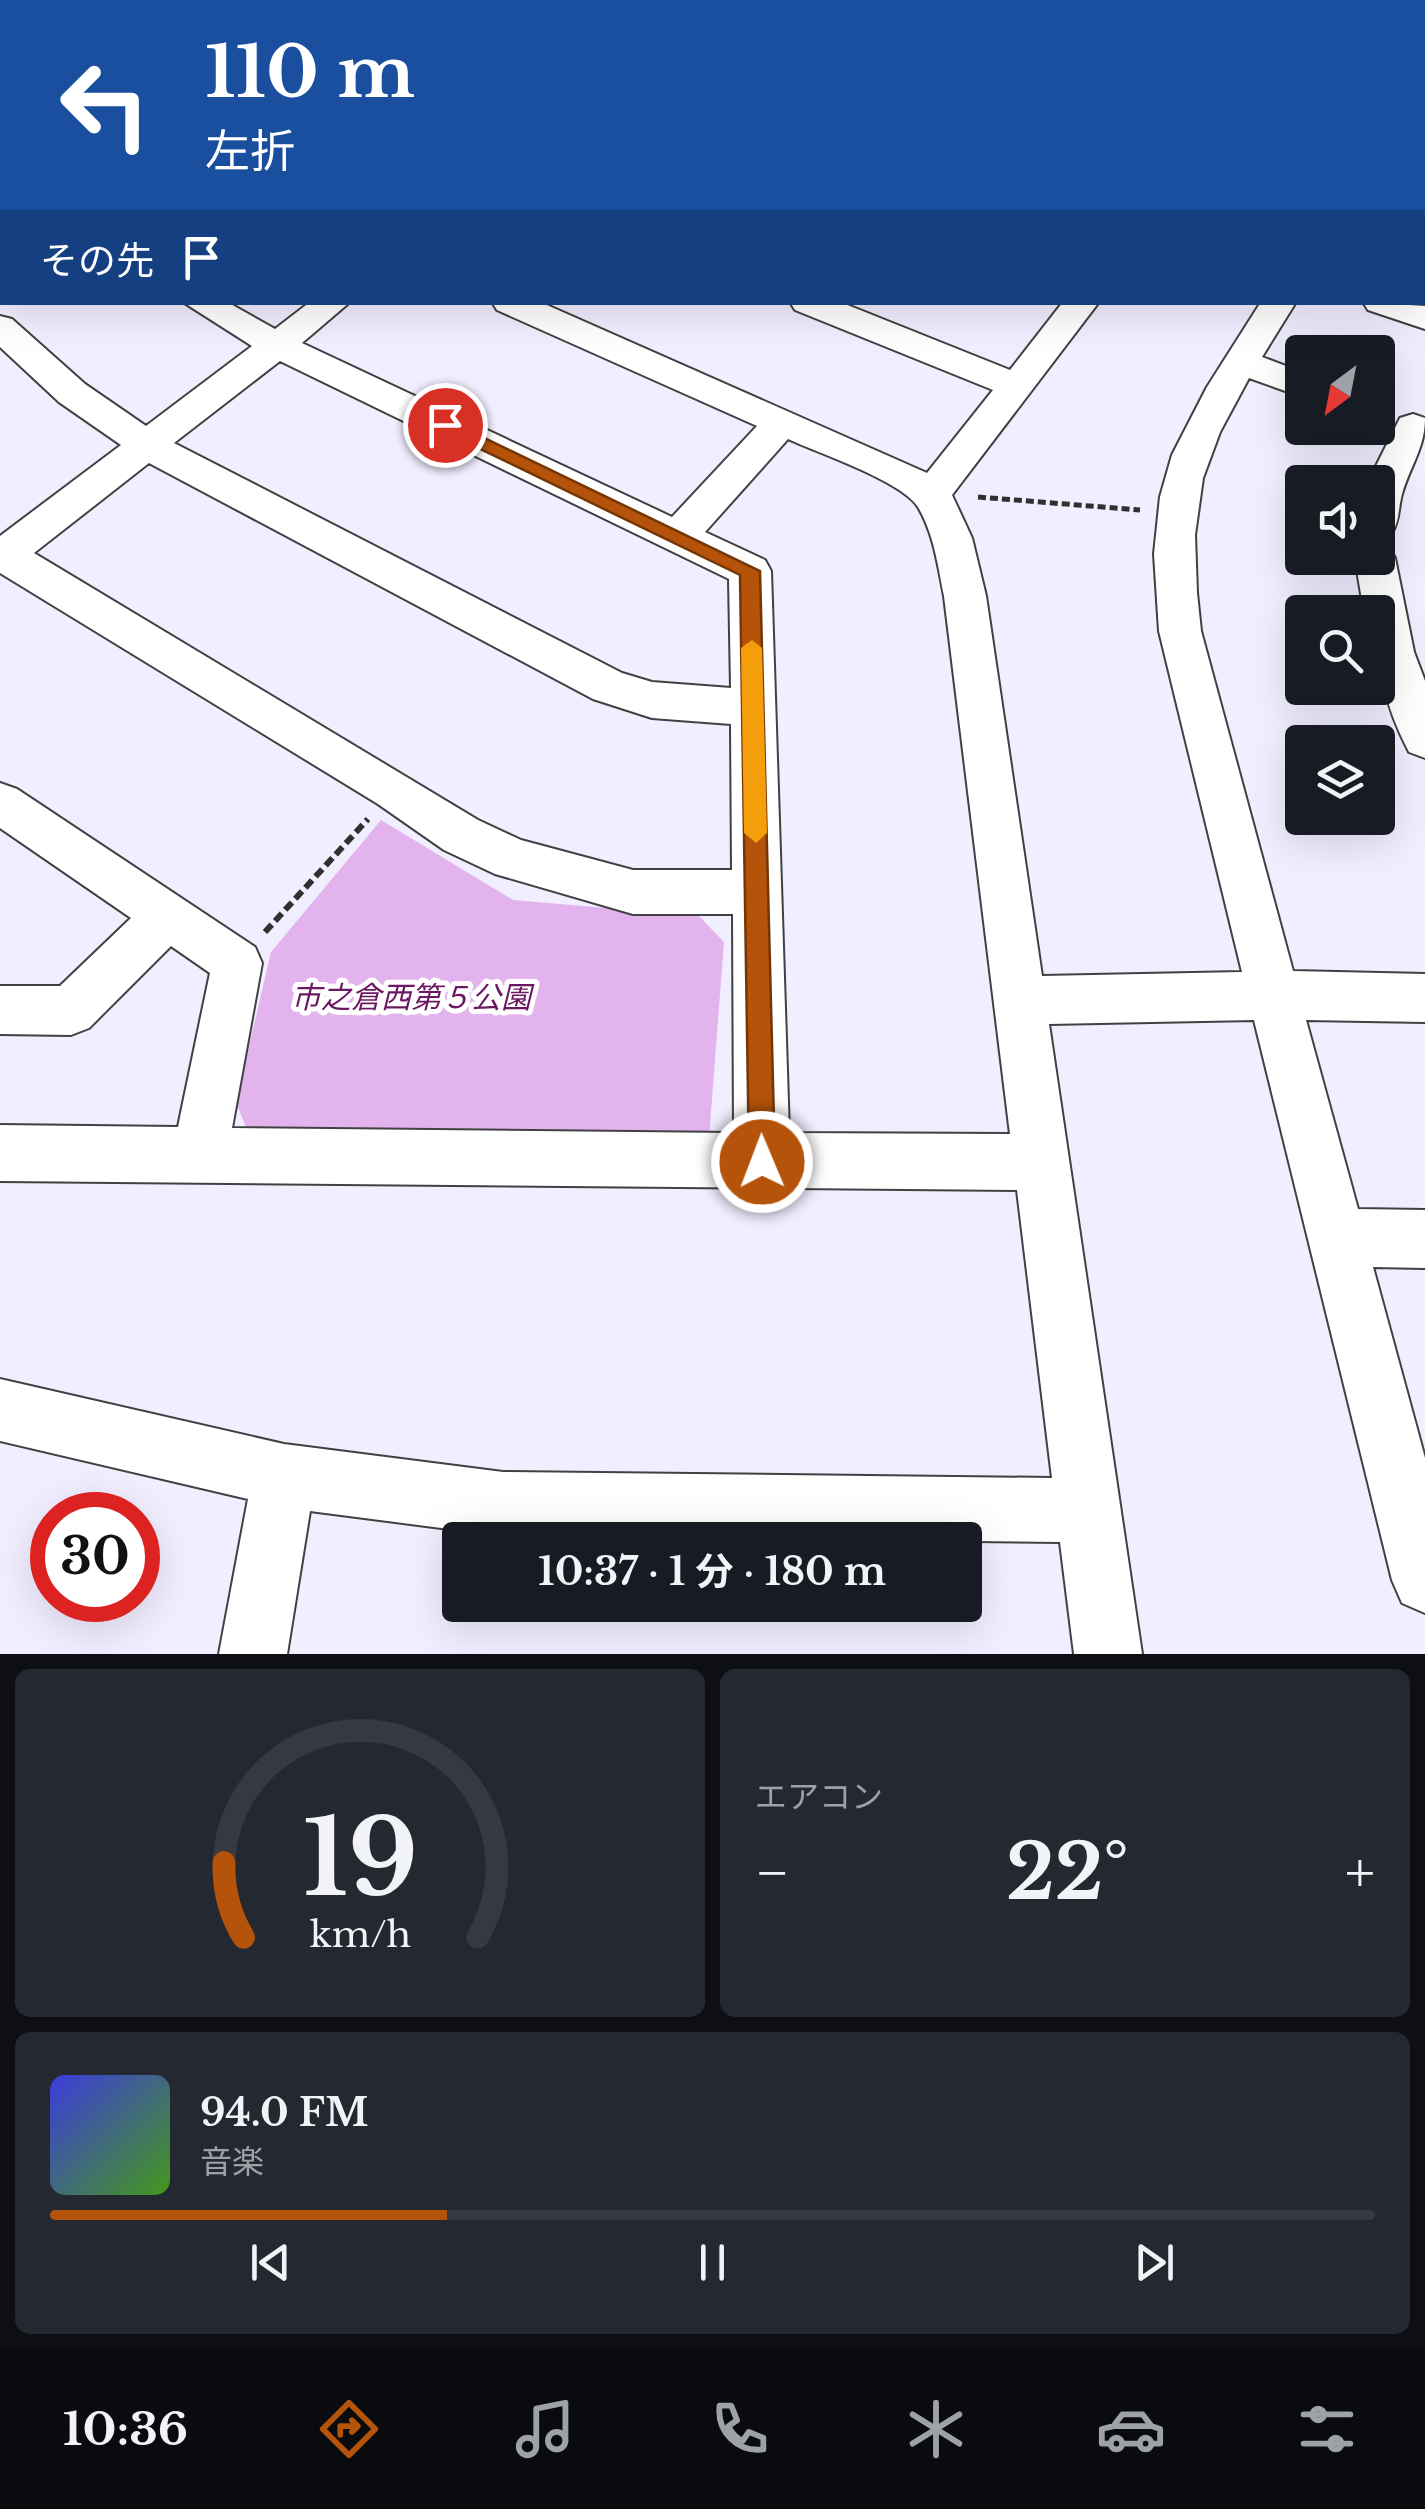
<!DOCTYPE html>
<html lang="ja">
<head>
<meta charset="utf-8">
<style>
  body { margin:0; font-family:"Libre Baskerville","Noto Sans JP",serif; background:#242831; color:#f1f3f6; height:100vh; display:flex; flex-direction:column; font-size:38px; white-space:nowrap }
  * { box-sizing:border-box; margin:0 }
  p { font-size:32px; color:#9ea1a6 }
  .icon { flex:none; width:55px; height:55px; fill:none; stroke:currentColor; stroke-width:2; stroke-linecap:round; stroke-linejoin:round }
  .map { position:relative; height:1654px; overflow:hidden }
  .details { display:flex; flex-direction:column; gap:15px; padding:15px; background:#0d0f14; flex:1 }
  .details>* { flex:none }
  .top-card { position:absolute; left:0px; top:0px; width:1425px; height:305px; box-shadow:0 10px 40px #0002; background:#1a4fa0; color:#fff; overflow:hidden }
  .needle { width:65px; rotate:212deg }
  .tools { position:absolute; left:1285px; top:335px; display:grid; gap:20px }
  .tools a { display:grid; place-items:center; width:110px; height:110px; border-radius:10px; background:#171b24; box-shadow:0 10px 40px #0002; font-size:50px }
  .speed { position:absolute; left:30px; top:1492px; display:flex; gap:20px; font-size:50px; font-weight:700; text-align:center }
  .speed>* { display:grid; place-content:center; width:130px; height:130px; border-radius:50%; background:#171b24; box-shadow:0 10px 40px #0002; line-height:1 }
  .speed .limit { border:15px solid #d22; background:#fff; color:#111 }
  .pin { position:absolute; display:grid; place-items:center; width:85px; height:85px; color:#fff; margin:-42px; border:5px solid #fff; border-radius:50%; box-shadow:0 2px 10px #0007 }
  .me { position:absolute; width:110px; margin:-55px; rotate:359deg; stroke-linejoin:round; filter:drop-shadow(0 0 8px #0008) }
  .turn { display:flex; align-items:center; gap:35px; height:210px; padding:0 40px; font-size:45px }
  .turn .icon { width:130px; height:130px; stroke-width:2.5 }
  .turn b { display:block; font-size:70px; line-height:85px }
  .then { display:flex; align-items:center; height:95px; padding:0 40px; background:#0003; gap:20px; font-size:38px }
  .big { font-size:75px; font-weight:700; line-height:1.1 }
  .details .widget { flex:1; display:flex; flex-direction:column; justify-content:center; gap:15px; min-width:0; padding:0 35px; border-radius:15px; background:#242831 }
  .details .dial { align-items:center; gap:0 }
  .dial svg { height:260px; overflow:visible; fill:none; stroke:#363941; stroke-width:7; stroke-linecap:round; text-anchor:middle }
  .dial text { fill:#f1f3f6; stroke:none }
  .song { display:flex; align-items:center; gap:30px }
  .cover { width:120px; height:120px; border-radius:15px; background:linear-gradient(135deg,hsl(240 70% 55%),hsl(100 70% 35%)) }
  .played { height:10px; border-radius:5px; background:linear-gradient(90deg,#b45309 30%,#363941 30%) }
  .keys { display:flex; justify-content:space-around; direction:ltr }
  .heat { display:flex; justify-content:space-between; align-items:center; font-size:55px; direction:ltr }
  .details .tiles { flex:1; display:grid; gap:15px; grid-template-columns:1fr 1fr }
  .widget:last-child { grid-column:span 2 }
  .trip { position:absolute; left:442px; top:1522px; width:540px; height:100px; border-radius:10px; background:#171b24; box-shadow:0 10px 40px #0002; font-weight:700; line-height:100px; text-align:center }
  .dock { display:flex; height:160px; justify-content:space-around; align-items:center; background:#090b0e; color:#9ea1a6 }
  .dock .icon { width:70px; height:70px }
  .dock .current { color:#b45309 }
  .dock b { font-size:45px; color:#f1f3f6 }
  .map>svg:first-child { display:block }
</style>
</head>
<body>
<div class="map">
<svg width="1425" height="1654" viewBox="0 0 1425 1654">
  <rect width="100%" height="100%" fill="#f0eeff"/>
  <!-- green -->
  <polygon fill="#e3b3ee" points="381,820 513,900 699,916 724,942 709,1139 247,1130 236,1102 271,952"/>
  <!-- forest -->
  <polygon fill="#d791e0" points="336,0 1425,0 1425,248 1422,2"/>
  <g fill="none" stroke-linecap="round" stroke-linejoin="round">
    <defs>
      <g id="minor">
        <polygon points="0,0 23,0 25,2 2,2 2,8"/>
        <polygon points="149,0 177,0 179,2 151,2"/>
        <polygon points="306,0 334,0 336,2 308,2"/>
        <rect x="0" y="145" width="2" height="18"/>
        <path d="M183,302H227L275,329L310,302H350L302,343L672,517L757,426L497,310L492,302H540L927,473L993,390L795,310L790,302H840L1010,370L1063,302H1099L952,495L972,538L986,596L1042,976L1242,972L1159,631L1154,554L1160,497L1172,455L1207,387L1261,302H1296L1262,357L1302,372V397L1249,378L1220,432L1203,478L1195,535L1197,593L1201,631L1293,971L1425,974V1022L1306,1020L1358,1209L1425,1210V1268L1373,1267L1425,1458V1613L1402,1603L1392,1580L1254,1020L1049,1024L1142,1654H1074L1060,1542L503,1536L310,1511L287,1654H219L248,1499L0,1441V1379L284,1444L503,1472L1052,1478L1017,1190L0,1181V1125L178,1127L210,973L171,946L89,1028L71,1035L0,1034V986H60L131,918L0,828V783L17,789L255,947L262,963L232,1128L734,1133L733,914H633L495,874L444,850L378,804L0,573V536L121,445L59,402L0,347V316L12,319L85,384L146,426L252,346ZM280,361L729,579L731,688L652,682L622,673L174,443ZM788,439C818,453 902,481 918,507C934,534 938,566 944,596L1010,1134L789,1133L771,571L765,560L705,532ZM149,463L593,699L652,718L731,724L732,870H633L521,840L478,820L34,553Z"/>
        <polygon points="1363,302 1425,306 1425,329 1368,310"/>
        <path d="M1413,414L1425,418C1425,448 1410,466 1402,494C1398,508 1400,520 1392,533L1378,537V482H1368L1400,418Z"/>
        <path d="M1378,544L1389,547L1395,558L1414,652L1425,681V758L1409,752C1383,702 1378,668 1378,612H1364L1355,558H1378Z"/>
      </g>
    </defs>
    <!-- minor casing -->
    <use href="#minor" stroke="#414141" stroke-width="4"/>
    <!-- path-far2 -->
    <polyline stroke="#303030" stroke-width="4" stroke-dasharray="6 4" stroke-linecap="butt" points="788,0 794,2"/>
    <!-- path-far1 -->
    <polyline stroke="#303030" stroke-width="5" stroke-dasharray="8 4" stroke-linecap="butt" points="978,497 1140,510"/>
    <!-- path -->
    <polyline stroke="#303030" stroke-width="6" stroke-dasharray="10 5" stroke-linecap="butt" points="265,932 368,819"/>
    <!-- minor -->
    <use href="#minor" fill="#fff" fill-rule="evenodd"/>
  </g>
  <!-- route -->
  <polygon fill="#b45309" stroke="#753606" stroke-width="2.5" points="445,419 760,571 775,1162 771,1171 762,1175 753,1171 749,1162 740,575 439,429 436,425"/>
  <!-- slow -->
  <polygon fill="#f59e0b" points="752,640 762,648 767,833 756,843 744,833 741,648"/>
  <g text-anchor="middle" stroke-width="10" stroke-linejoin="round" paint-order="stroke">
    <!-- park labels -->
    <g font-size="30" font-style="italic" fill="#6c1762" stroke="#fff">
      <text x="411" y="1008">市之倉西第５公園</text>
    </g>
  </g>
</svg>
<div class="tools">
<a><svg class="needle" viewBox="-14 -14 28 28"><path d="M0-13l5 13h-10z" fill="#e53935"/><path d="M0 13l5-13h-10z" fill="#9ea1a6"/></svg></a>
<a><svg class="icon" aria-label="sound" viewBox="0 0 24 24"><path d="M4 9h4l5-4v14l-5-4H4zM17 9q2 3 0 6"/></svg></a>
<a><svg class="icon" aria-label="search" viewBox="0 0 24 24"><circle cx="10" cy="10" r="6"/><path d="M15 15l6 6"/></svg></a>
<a><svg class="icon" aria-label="layers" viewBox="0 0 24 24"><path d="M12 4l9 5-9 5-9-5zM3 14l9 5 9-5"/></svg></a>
</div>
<div class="speed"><div class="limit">30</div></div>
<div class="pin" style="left:445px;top:425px;background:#d93025"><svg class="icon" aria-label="arrive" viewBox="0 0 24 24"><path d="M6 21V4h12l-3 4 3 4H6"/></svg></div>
<svg class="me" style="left:762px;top:1162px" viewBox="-20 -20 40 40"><circle r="17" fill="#b45309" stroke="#fff" stroke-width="3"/><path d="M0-11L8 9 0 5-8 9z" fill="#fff"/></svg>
<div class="trip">10:37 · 1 分 · 180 m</div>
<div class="top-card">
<div class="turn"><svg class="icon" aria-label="left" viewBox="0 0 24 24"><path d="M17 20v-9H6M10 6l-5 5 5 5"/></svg><div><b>110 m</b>左折</div></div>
<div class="then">その先<svg class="icon" aria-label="arrive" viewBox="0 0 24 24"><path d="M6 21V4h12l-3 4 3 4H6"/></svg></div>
</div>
</div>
<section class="details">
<div class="tiles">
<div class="widget dial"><svg viewBox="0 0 100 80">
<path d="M14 69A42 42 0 1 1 86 69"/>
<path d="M14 69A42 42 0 0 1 8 46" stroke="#b45309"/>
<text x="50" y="56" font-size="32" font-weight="700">19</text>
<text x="50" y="72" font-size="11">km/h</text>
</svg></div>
<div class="widget"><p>エアコン</p>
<div class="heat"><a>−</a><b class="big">22°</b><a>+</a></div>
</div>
<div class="widget">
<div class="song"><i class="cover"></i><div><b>94.0 FM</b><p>音楽</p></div></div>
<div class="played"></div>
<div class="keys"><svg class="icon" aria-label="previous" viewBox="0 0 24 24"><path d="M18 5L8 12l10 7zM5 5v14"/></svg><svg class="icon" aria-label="pause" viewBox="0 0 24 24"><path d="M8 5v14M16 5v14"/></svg><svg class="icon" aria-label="next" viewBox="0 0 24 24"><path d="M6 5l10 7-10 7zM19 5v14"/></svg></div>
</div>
</div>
</section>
<nav class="dock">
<b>10:36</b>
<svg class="icon current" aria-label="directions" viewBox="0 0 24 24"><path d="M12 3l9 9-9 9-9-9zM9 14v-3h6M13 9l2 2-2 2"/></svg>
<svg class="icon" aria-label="music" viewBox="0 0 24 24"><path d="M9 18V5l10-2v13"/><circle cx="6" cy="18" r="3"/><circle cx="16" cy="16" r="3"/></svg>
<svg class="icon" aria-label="phone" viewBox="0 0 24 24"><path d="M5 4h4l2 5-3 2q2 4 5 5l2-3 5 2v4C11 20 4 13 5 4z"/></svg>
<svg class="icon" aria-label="climate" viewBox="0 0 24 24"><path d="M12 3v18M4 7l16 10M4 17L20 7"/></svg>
<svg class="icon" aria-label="car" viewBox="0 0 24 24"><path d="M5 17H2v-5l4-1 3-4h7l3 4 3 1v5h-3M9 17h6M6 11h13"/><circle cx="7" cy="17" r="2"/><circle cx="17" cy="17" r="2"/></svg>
<svg class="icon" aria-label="filters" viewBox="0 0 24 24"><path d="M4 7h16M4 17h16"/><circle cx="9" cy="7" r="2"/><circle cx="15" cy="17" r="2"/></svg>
</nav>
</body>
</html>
